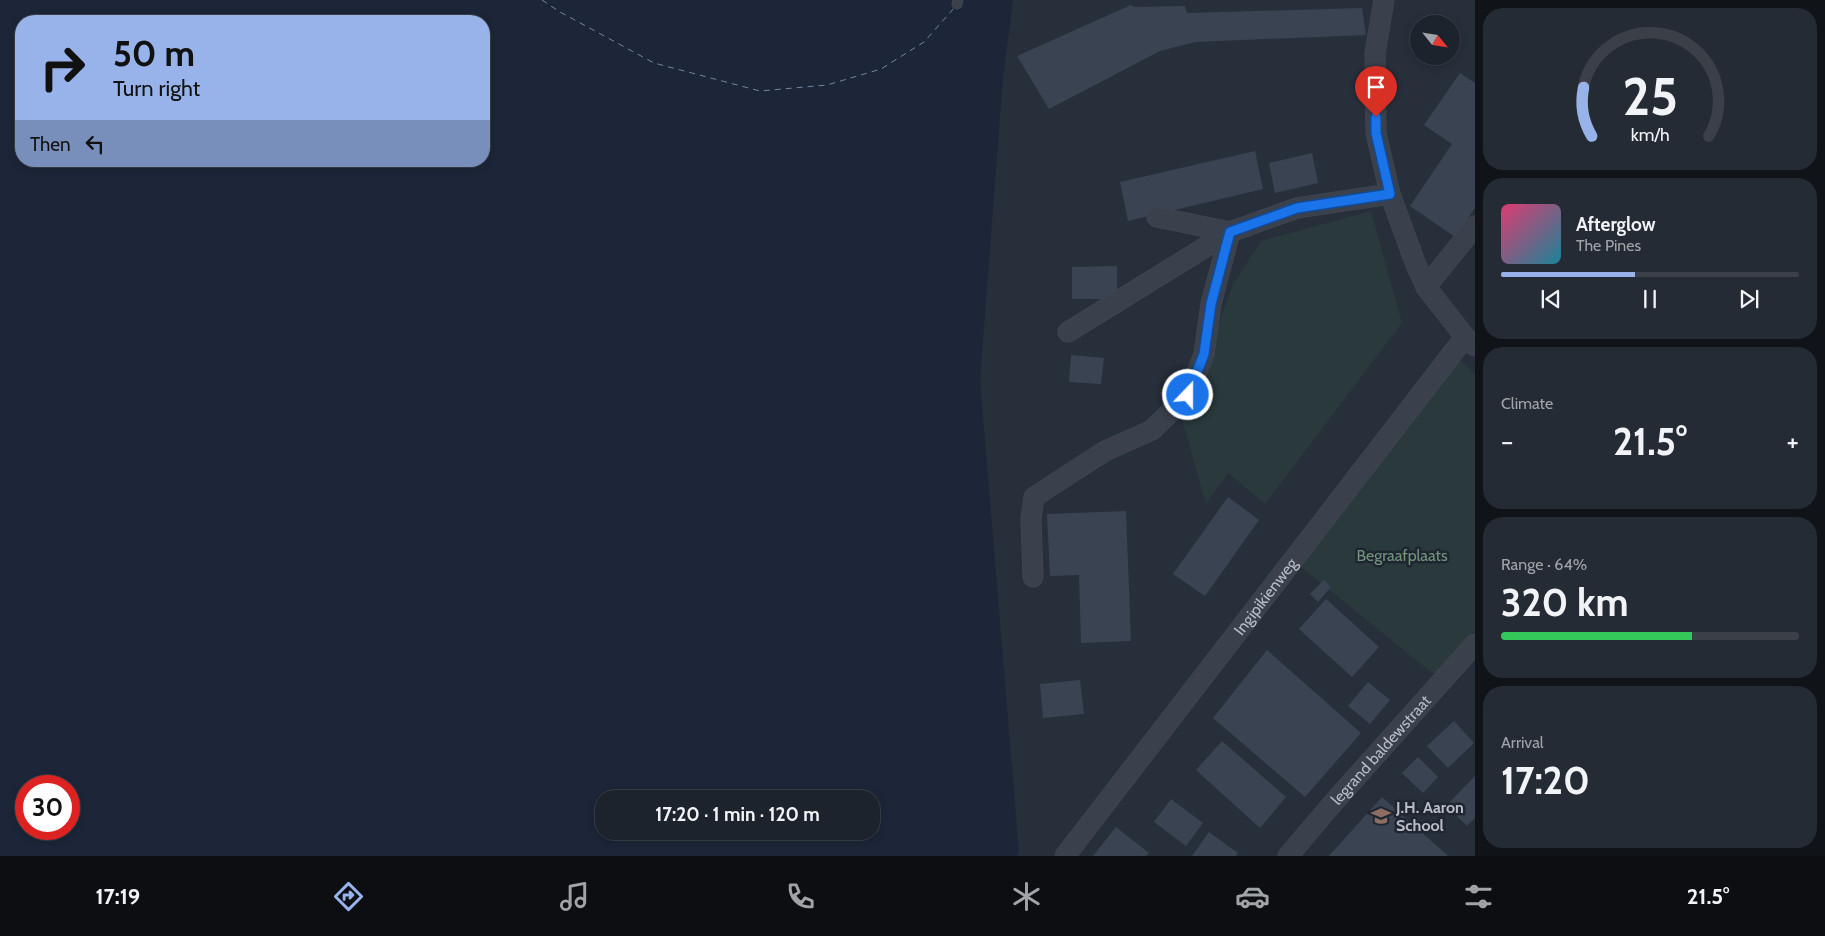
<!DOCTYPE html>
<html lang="en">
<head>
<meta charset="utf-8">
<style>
  body { margin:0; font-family:Cabin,sans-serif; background:#252b34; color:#f1f3f6; height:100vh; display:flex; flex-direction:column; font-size:19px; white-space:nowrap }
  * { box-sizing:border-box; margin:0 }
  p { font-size:16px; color:#a0a4a9 }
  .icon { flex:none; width:28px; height:28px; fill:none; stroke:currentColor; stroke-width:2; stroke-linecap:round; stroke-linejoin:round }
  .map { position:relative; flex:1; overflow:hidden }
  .side { display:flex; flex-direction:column; gap:8px; padding:8px; background:#101318; width:350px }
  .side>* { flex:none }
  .guide { position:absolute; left:15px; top:15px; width:475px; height:152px; border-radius:20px; box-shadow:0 2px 8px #0003,0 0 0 1px #3b4048; background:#98b3ea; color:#111; overflow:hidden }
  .needle { width:32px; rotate:120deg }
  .controls { position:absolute; left:1410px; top:15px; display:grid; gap:10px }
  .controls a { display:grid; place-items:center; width:50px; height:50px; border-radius:50%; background:#1d232c; box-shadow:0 2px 8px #0003,0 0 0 1px #3b4048; font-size:25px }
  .speed { position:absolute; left:15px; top:775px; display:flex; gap:10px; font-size:25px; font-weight:700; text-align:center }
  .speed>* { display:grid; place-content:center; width:65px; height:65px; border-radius:50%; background:#1d232c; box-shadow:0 2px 8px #0003,0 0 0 1px #3b4048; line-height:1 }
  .speed .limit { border:8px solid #d22; background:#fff; color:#111 }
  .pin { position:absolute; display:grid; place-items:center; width:42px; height:42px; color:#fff; margin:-51px -21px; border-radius:50% 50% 50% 0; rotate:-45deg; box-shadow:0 0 5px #0007 }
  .pin .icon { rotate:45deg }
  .me { position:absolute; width:55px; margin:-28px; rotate:22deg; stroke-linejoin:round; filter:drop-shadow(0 0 4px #0008) }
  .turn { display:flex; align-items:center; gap:18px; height:105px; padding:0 15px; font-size:22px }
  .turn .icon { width:65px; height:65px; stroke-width:2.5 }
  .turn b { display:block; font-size:35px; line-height:42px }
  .then { display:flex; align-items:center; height:48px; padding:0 15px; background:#0003; gap:10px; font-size:19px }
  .big { font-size:38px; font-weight:700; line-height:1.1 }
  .side .tile { flex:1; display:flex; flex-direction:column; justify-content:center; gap:8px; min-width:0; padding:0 18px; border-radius:20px; background:#252b34 }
  .side .dial { align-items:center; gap:0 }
  .dial svg { height:130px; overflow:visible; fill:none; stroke:#3b4048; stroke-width:7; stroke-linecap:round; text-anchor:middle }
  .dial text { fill:#f1f3f6; stroke:none }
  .song { display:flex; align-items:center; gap:15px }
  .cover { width:60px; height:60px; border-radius:8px; background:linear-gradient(135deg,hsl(340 70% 55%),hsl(190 70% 35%)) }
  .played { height:5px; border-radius:2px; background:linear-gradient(90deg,#98b3ea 45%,#3b4048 45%) }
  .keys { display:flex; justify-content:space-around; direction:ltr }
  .heat { display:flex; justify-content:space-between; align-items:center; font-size:28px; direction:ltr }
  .charge { height:8px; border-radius:4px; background:linear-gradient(90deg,#34c759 64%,#3b4048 0) }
  .trip { position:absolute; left:595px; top:790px; width:285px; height:50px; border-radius:20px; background:#1d232c; box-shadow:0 2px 8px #0003,0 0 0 1px #3b4048; font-weight:700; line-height:50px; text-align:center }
  .dock { display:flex; height:80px; justify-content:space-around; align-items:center; background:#0c0e12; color:#a0a4a9 }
  .dock .icon { width:35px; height:35px }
  .dock .current { color:#98b3ea }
  .dock b { font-size:22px; color:#f1f3f6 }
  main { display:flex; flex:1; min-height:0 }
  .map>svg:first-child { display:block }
</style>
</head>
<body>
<main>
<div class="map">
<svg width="1475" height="856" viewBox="0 0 1475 856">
  <rect width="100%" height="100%" fill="#272f3b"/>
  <!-- green -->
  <g fill="#29393c">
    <polygon points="1371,211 1402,323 1265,504 1228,473 1206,504 1183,423 1233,284 1261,241"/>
    <polygon points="1460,360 1475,374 1475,630 1436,676 1301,567"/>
  </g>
  <!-- water -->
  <path fill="#1c2638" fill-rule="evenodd" d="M0,0H1013L1003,78L980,380L1019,852L1017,856H0ZM21,21H484V161H21ZM26,786H69V829H26ZM604,799H871V831H604Z"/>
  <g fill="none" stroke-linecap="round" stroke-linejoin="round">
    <!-- ferry -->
    <polyline stroke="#7585a1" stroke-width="1" stroke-dasharray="6 5" stroke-linecap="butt" points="542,0 560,12 654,63 760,91 827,85 881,69 924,42 955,7"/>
  </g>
  <!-- building -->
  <g fill="#3a4351">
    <polygon points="1131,5 1134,7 1185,6 1187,13 1362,8 1366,35 1195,42 1160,51 1049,109 1017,56"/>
    <polygon points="1460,73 1475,83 1475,208 1455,237 1410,206 1452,144 1424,125"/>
    <polygon points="1255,151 1263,189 1128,221 1120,182"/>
    <polygon points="1312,153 1318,183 1275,193 1269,163"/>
    <polygon points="1117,266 1117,299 1072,299 1072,267"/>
    <polygon points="1071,355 1104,358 1101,384 1069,382"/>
    <polygon points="1228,497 1259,520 1205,596 1173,574"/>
    <polygon points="1126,511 1131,641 1081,643 1079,575 1050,576 1047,514"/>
    <polygon points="1324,580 1331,587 1318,602 1310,594"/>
    <polygon points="1326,599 1379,647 1352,677 1299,629"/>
    <polygon points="1267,650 1361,733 1305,797 1213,718"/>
    <polygon points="1080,680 1084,714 1043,718 1040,684"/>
    <polygon points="1368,682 1390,700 1370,724 1348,706"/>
    <polygon points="1454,721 1474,743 1448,768 1427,746"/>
    <polygon points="1222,741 1286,797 1260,828 1196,770"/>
    <polygon points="1418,757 1438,777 1423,793 1402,773"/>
    <polygon points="1475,776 1475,818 1467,826 1446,806"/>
    <polygon points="1382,797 1446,854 1448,856 1329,856"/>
    <polygon points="1171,799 1203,823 1186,846 1154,822"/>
    <polygon points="1116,827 1149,853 1146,856 1093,856"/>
    <polygon points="1209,832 1238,853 1236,856 1192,856"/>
  </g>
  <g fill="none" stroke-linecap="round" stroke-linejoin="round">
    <defs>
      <polyline id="service" points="957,4 958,0"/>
      <g id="minor">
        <polyline points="1384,0 1375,53 1376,133 1390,194 1416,265 1426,287 1465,337 1475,346"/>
        <polyline points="1426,287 1475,226"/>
        <polyline points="1068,332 1230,232 1157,217"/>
        <polyline points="1033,577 1031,519 1034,497 1105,451 1152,430 1188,395 1204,354 1211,304 1230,232 1297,208 1390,194"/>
        <path id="s1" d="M1065,856L1465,337"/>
        <path id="s2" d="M1288,856L1333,803L1475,644"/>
      </g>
    </defs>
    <!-- service casing -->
    <use href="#service" stroke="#444a55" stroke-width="11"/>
    <!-- minor casing -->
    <use href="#minor" stroke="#444a55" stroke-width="21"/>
    <!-- service -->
    <use href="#service" stroke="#3b414c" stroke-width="10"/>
    <!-- minor -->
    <use href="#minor" stroke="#3b414c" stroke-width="20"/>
  </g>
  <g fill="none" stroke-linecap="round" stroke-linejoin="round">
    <defs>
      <polyline id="route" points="1188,395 1204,354 1211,304 1230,232 1297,208 1390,194 1376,133 1376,117"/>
    </defs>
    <!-- route casing -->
    <use href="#route" stroke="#114b97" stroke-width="12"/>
    <!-- route -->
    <use href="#route" stroke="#1a73e8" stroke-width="9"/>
  </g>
  <!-- icons -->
  <defs>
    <symbol id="school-bare" viewBox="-9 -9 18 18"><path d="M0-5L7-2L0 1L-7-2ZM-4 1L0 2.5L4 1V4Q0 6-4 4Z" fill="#8d6e63" stroke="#202631" stroke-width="2.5" paint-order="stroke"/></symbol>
  </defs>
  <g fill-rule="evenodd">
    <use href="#school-bare" x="1367" y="802" width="28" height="28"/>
  </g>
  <g text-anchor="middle" stroke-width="5" stroke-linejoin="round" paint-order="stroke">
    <!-- park labels -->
    <g font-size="16" fill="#71947b" stroke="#202631">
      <text x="1402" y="561">Begraafplaats</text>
    </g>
    <!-- street labels -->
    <g font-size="16" fill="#b7bcc7" stroke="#202631">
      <text dy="6" stroke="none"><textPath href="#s1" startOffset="328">Ingipikienweg</textPath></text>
      <text dy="6" stroke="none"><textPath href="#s2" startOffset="141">legrand baldewstraat</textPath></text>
    </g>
    <!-- poi labels -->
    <g font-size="16" font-weight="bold" fill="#b7bcc7" stroke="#202631" text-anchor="start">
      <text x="1396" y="813">J.H. Aaron<tspan x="1396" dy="18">School</tspan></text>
    </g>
  </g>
</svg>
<div class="controls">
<a><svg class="needle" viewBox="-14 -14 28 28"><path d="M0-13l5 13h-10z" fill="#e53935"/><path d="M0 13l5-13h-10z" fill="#a0a4a9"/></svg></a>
</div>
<div class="speed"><div class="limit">30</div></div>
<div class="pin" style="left:1376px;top:117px;background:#d93025"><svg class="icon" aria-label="arrive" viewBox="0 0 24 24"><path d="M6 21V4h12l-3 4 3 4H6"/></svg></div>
<svg class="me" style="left:1188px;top:395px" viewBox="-20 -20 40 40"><circle r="17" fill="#1a73e8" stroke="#fff" stroke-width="3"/><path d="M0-11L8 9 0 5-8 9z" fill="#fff"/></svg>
<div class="trip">17:20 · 1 min · 120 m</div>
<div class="guide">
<div class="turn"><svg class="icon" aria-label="right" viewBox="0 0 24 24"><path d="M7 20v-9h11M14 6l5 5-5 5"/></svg><div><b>50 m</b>Turn right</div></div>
<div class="then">Then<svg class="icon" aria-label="left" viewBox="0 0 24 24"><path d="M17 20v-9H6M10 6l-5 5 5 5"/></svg></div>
</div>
</div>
<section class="side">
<div class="tile dial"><svg viewBox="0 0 100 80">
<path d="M14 69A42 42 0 1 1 86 69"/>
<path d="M14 69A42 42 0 0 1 9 39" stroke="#98b3ea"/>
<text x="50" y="56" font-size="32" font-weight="700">25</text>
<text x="50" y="72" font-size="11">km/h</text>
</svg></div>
<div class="tile">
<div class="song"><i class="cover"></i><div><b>Afterglow</b><p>The Pines</p></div></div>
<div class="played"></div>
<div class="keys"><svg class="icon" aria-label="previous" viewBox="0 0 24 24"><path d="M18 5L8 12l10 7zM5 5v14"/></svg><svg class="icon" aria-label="pause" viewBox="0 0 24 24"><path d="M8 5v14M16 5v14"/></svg><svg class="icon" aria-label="next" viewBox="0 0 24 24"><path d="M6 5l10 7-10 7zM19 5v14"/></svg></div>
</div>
<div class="tile"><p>Climate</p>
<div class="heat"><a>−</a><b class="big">21.5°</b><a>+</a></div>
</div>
<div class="tile"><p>Range · 64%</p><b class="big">320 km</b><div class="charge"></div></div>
<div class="tile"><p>Arrival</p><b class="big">17:20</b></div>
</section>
</main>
<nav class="dock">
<b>17:19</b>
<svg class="icon current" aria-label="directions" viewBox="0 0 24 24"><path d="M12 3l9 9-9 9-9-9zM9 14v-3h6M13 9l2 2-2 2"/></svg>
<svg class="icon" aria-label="music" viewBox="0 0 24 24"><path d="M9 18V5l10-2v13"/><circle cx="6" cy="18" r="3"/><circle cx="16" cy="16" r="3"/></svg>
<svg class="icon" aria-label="phone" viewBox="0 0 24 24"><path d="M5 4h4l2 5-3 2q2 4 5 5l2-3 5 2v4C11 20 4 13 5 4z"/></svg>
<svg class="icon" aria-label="climate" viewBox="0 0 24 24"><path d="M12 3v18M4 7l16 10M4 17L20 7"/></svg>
<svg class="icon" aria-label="car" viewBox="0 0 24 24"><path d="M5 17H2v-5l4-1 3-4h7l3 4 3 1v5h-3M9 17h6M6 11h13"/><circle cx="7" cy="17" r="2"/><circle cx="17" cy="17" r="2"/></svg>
<svg class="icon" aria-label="filters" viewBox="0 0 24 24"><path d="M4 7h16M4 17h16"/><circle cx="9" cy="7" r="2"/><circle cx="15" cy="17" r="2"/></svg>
<b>21.5°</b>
</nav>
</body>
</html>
